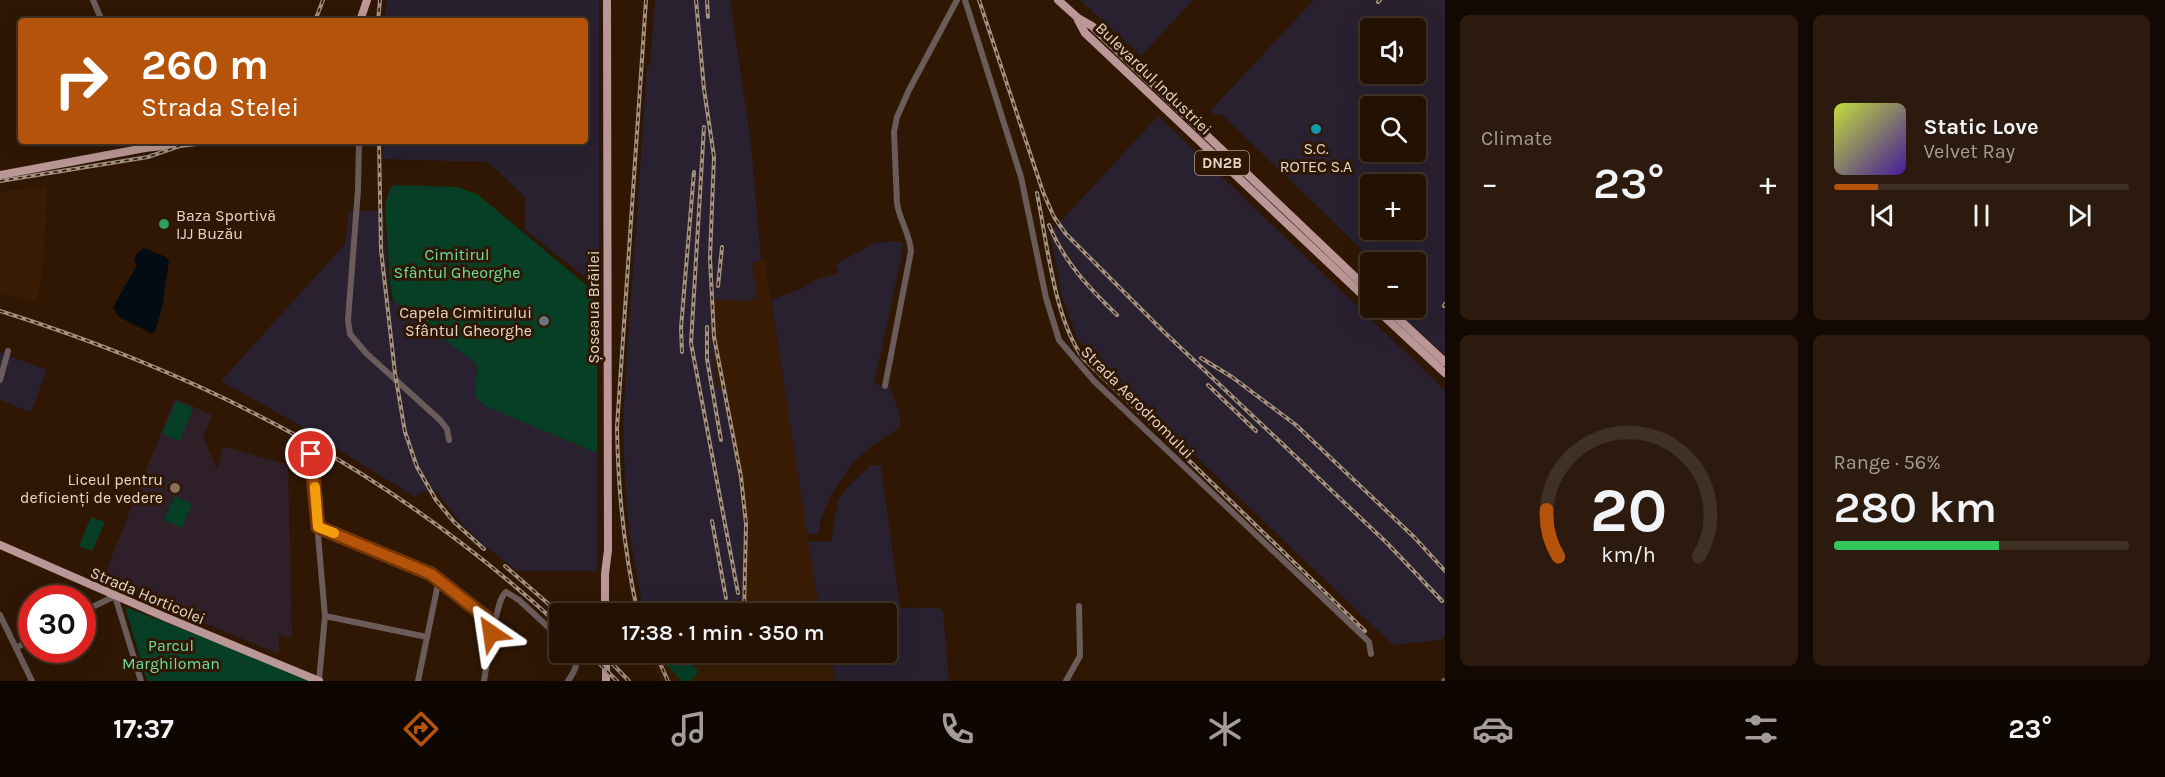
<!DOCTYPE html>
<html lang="en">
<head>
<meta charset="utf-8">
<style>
  body { margin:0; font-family:Karla,sans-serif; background:#2b1a0d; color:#f1f3f6; height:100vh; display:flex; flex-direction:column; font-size:22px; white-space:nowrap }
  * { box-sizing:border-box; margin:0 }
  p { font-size:20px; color:#a39d9a }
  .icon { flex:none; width:33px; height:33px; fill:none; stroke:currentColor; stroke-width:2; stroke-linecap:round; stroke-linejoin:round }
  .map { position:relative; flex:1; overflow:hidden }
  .panel { display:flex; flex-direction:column; gap:15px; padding:15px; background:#130902; width:720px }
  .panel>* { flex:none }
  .guide { position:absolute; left:18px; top:18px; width:570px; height:126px; border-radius:6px; box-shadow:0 6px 24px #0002,0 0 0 2px #403125; background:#b45309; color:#fff; overflow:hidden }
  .fabs { position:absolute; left:1360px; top:18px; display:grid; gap:12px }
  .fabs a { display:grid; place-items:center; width:66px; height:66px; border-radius:6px; background:#231103; box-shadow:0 6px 24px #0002,0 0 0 2px #403125; font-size:30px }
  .speed { position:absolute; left:18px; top:585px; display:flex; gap:12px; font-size:30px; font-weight:700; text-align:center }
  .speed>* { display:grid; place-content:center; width:78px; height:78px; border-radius:50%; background:#231103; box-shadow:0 6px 24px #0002,0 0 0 2px #403125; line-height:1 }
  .speed .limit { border:9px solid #d22; background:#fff; color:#111 }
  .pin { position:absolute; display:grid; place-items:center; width:51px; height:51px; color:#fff; margin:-26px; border:3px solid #fff; border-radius:50%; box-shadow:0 2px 6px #0007 }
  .me { position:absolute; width:66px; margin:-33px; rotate:328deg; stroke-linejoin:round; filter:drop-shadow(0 0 4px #0008) }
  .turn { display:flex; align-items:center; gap:21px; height:126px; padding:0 24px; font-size:27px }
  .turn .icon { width:78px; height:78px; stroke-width:2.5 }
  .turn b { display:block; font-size:42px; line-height:51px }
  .big { font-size:45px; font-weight:600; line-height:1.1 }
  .panel .card { flex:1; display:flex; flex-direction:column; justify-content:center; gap:9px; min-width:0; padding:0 21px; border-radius:9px; background:#2b1a0d }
  .panel .dial { align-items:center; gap:0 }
  .dial svg { height:156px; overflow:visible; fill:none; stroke:#403125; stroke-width:7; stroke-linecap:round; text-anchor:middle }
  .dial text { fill:#f1f3f6; stroke:none }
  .song { display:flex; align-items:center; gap:18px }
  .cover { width:72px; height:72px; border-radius:9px; background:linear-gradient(135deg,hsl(70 70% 55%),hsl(260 70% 35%)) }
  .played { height:6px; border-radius:3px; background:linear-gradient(90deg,#b45309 15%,#403125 15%) }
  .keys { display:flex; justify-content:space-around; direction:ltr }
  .heat { display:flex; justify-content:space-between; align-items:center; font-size:33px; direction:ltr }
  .charge { height:9px; border-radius:4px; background:linear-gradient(90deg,#34c759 56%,#403125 0) }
  .panel .tiles { flex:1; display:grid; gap:15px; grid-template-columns:repeat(2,1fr) }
  .trip { position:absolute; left:549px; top:603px; width:348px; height:60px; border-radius:6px; background:#231103; box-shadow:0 6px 24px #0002,0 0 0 2px #403125; font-weight:600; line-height:60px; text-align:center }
  .menu { display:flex; height:96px; justify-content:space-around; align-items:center; background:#0e0701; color:#a39d9a }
  .menu .icon { width:42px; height:42px }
  .menu .selected { color:#b45309 }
  .menu b { font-size:27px; color:#f1f3f6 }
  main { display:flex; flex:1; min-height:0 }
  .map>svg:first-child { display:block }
</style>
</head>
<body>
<main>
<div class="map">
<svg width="1445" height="681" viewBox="0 0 1445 681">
  <rect width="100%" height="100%" fill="#2f1704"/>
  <!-- built -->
  <g fill="#391c03">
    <polygon points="47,186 43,270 36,302 0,292 0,192"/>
    <polygon points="764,259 820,613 636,614 738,606 738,601 742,600 743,523 737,466 722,388 717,388 710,325 710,298 752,263"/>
    <polygon points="648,653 829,653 836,681 661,681"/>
  </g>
  <!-- industrial -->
  <g fill="#292130" fill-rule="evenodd">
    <polygon points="387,0 599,0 599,288 525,230 525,197 488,162 383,159 383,141 585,141 585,21 384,21"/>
    <polygon points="655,0 730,0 751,144 761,260 752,263 757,298 745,301 710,299 714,364 717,388 722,388 737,466 743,523 742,600 738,601 738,606 674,610 673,601 642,603 629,530 625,484 623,427 625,384 647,67 650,65"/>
    <polygon points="1080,0 1193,0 1141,56"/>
    <path d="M1314,0H1445V355L1403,317L1409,310L1407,308H1416V262H1375L1221,114L1214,115L1210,111ZM1371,28H1416V74H1371ZM1371,106H1416V152H1371ZM1371,184H1416V230H1371Z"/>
    <polygon points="1158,116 1445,390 1445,636 1441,640 1393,645 1091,356 1077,337 1062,297 1050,233"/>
    <polygon points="349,211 383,211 390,300 398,303 474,362 477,366 475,396 485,406 597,453 597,571 517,571 479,541 457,518 436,491 420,492 415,497 289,419 221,381 345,244"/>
    <polygon points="892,241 903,243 901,259 874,384 889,386 900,414 900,427 869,448 851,465 831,495 820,522 819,533 807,534 771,300 803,288 815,280 839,273 835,265 872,244"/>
    <polygon points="0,352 47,370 31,412 0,400"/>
    <polygon points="871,465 881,466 900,608 938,608 943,611 949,681 836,681 829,653 886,652 886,614 820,613 808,542 831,541 838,500 845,490"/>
  </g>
  <!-- education -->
  <polygon fill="#2f1f29" points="175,398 212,415 203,437 217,469 223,446 288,465 292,638 279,634 279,654 102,581"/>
  <!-- green -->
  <g fill="#063f25">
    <polygon points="394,185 457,187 477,194 597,294 597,453 485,406 475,396 477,366 474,362 393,300 390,285 385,204 389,191"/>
    <polygon points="176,401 193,408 180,441 162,434"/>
    <polygon points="175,496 192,504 182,528 164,520"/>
    <polygon points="91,517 105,522 92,551 79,546"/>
    <polygon points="125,607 319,681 147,681"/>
    <polygon points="669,653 680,653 699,672 690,681 682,681 661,660"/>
  </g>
  <!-- water -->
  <polygon fill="#030c13" points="144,248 166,257 169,261 162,308 155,332 151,333 119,317 113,307 137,265 134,261 136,254"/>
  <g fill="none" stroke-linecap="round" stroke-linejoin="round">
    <!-- minor -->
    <g stroke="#6b5b5a" stroke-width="6">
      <polyline points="93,0 102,21"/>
      <polyline points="965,0 1021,177 1046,298 1059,340 1094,381 1364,637 1369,642 1371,654"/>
      <polyline points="359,141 358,190 348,320 350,334 366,353 440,420 447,429 449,440"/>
      <polyline points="0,380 8,351"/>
      <path d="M885,386L911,251C910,234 899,219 897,203L894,132L897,117L909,90L957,0"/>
      <polyline points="311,454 325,616 319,681"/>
      <path d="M318,527L431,574L487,618C496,632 486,664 484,681"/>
      <polyline points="82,612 115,596 141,681"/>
      <polyline points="0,615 32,681"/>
      <polyline points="325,616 427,637"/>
      <path d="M491,627C499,617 497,600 506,592L519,600L560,638"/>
      <polyline points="16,648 32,639"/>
      <polyline points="418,681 439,579"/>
      <path d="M568,681C574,672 580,663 574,652"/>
      <polyline points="1066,681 1080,656 1079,606"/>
      <polyline points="1444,681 1445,681"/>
    </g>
    <!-- major -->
    <g stroke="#bb9897" stroke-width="8">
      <polyline points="1058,0 1078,18 1092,26 1371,292"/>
      <polyline points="1078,20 1085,33 1371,303"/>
      <polyline points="360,21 367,0"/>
      <polyline points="0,175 145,148 205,141"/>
      <polyline points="1375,308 1445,373"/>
      <polyline points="1387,308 1445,362"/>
      <polyline points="0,545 165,617 319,681"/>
      <polyline points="605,614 605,574 608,550 607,0"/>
      <polyline points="606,652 606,681"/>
    </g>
    <defs>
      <g id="rail">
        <polyline points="696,0 704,89 714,157 710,258 714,337 741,477 746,524 744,614"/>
        <polyline points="707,0 708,17"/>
        <polyline points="979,0 1043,192 1054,217 1066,234 1164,332 1387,543 1442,601"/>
        <polyline points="1378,2 1380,0"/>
        <polyline points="315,21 323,0"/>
        <polyline points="378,21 380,0"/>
        <polyline points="704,127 691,343 738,593"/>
        <polyline points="379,141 381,250 395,373 405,432 417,467 436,500 454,522 484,549"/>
        <polyline points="0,181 148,157 194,141"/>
        <path d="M1037,193C1047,242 1054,318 1083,358L1365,631"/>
        <path d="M1049,225C1064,262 1089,288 1117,315"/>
        <polyline points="718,286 722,247"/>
        <polyline points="1444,306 1445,304"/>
        <path d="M0,311C213,378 394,473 560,626"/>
        <polyline points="707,327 707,359 721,440"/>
        <polyline points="682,352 681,328 694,172"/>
        <polyline points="1201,358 1232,377 1296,425 1414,537 1445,571"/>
        <polyline points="1208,385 1256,431"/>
        <polyline points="712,521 726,598"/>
        <polyline points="505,566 560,614"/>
        <path d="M638,614C624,552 618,491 617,427L646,0"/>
        <polyline points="588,652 617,681"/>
        <polyline points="601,652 629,681"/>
        <polyline points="655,652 668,681"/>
        <polyline points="750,652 751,656"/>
      </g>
    </defs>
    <!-- rail casing -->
    <use href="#rail" stroke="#a39182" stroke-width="4"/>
    <!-- rail -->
    <use href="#rail" stroke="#2f1704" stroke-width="1.5" stroke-dasharray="4.5" stroke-linecap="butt"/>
  </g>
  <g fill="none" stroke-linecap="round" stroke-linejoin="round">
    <defs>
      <polyline id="route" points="311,454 318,527 431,574 487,618 490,624 491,633"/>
    </defs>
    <!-- route casing -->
    <use href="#route" stroke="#753606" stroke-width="15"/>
    <!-- route -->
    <use href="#route" stroke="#b45309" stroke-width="10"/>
    <!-- slow -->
    <polyline stroke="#f59e0b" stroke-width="10" points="315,487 318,527 334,533"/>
  </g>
  <!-- markers -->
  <circle fill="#0f9aa8" stroke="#2f1704" stroke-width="2" cx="1316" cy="129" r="6"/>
  <circle fill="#2e9e5b" stroke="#2f1704" stroke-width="2" cx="164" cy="224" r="6"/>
  <circle fill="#6b7280" stroke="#2f1704" stroke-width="2" cx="544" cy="321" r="6"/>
  <circle fill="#8d6e63" stroke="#2f1704" stroke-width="2" cx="175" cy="488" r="6"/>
  <g text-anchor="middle" stroke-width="6" stroke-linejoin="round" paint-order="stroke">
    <!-- shield labels -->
    <rect fill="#2f1704" stroke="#ae9c8e" stroke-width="1.5" x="1195" y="151" width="54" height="24" rx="4.5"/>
    <g font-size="15" font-weight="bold" fill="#e5d5c9">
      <text x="1222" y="168">DN2B</text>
    </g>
    <!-- street labels -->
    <g font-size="16" fill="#e5d5c9" stroke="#2f1704">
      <text transform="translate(1154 78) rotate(44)" y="6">Bulevardul Industriei</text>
      <text transform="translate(593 307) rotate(-90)" y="6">Șoseaua Brăilei</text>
      <text transform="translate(1138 402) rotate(45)" y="6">Strada Aerodromului</text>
      <text transform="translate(148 595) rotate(23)" y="6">Strada Horticolei</text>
    </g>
    <!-- poi labels -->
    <g font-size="16" fill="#e5d5c9" stroke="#2f1704" text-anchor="end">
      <text x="1316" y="154" text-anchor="middle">S.C.<tspan x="1316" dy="18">ROTEC S.A</tspan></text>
      <text x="176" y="221" text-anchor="start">Baza Sportivă<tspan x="176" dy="18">IJJ Buzău</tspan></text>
      <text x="532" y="318">Capela Cimitirului<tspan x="532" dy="18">Sfântul Gheorghe</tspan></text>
      <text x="163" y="485">Liceul pentru<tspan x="163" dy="18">deficienți de vedere</tspan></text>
    </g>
    <!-- park labels -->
    <g font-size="16" fill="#68e1a1" stroke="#2f1704">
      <text x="457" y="260">Cimitirul<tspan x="457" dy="18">Sfântul Gheorghe</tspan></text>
      <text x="171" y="651">Parcul<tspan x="171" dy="18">Marghiloman</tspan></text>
    </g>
  </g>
</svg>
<div class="fabs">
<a><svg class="icon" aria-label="sound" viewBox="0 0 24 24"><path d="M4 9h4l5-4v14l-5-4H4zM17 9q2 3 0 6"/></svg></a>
<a><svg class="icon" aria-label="search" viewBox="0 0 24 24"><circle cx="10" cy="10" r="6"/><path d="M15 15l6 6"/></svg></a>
<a>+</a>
<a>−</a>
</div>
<div class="speed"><div class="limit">30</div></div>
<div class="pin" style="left:311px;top:454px;background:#d93025"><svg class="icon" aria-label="arrive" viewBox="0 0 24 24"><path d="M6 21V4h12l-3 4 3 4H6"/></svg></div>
<svg class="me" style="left:491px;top:633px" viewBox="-20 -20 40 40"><path d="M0-17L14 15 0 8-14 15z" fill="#b45309" stroke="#fff" stroke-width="4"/></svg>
<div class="trip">17:38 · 1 min · 350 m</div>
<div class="guide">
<div class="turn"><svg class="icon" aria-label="right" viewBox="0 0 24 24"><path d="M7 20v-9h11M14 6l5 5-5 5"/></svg><div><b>260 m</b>Strada Stelei</div></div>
</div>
</div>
<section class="panel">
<div class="tiles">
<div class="card"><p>Climate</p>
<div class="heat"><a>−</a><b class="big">23°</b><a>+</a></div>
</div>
<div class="card">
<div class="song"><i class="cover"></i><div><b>Static Love</b><p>Velvet Ray</p></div></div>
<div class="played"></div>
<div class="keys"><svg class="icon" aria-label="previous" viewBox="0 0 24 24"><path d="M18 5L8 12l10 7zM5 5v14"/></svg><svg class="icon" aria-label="pause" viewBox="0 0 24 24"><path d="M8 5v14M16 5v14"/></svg><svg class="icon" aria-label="next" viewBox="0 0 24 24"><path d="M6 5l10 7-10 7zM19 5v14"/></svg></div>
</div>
<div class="card dial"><svg viewBox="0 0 100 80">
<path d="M14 69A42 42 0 1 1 86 69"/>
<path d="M14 69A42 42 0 0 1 8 45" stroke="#b45309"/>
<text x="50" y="56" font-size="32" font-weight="700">20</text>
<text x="50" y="72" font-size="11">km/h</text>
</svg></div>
<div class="card"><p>Range · 56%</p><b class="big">280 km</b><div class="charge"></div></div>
</div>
</section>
</main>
<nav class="menu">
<b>17:37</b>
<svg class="icon selected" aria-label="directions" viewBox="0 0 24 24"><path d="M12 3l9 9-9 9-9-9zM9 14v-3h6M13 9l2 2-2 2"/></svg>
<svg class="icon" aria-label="music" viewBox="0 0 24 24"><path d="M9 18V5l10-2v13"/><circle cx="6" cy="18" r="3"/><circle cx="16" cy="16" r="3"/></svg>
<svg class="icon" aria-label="phone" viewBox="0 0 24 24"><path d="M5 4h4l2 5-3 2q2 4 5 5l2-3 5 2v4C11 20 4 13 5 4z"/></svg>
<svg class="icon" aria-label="climate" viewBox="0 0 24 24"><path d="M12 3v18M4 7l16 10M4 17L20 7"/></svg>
<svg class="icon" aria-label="car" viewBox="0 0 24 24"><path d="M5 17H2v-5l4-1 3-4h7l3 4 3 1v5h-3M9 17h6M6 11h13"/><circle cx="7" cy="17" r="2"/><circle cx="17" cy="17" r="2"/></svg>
<svg class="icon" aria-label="filters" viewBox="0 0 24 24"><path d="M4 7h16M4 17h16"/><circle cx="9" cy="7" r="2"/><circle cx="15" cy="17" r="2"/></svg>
<b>23°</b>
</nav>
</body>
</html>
